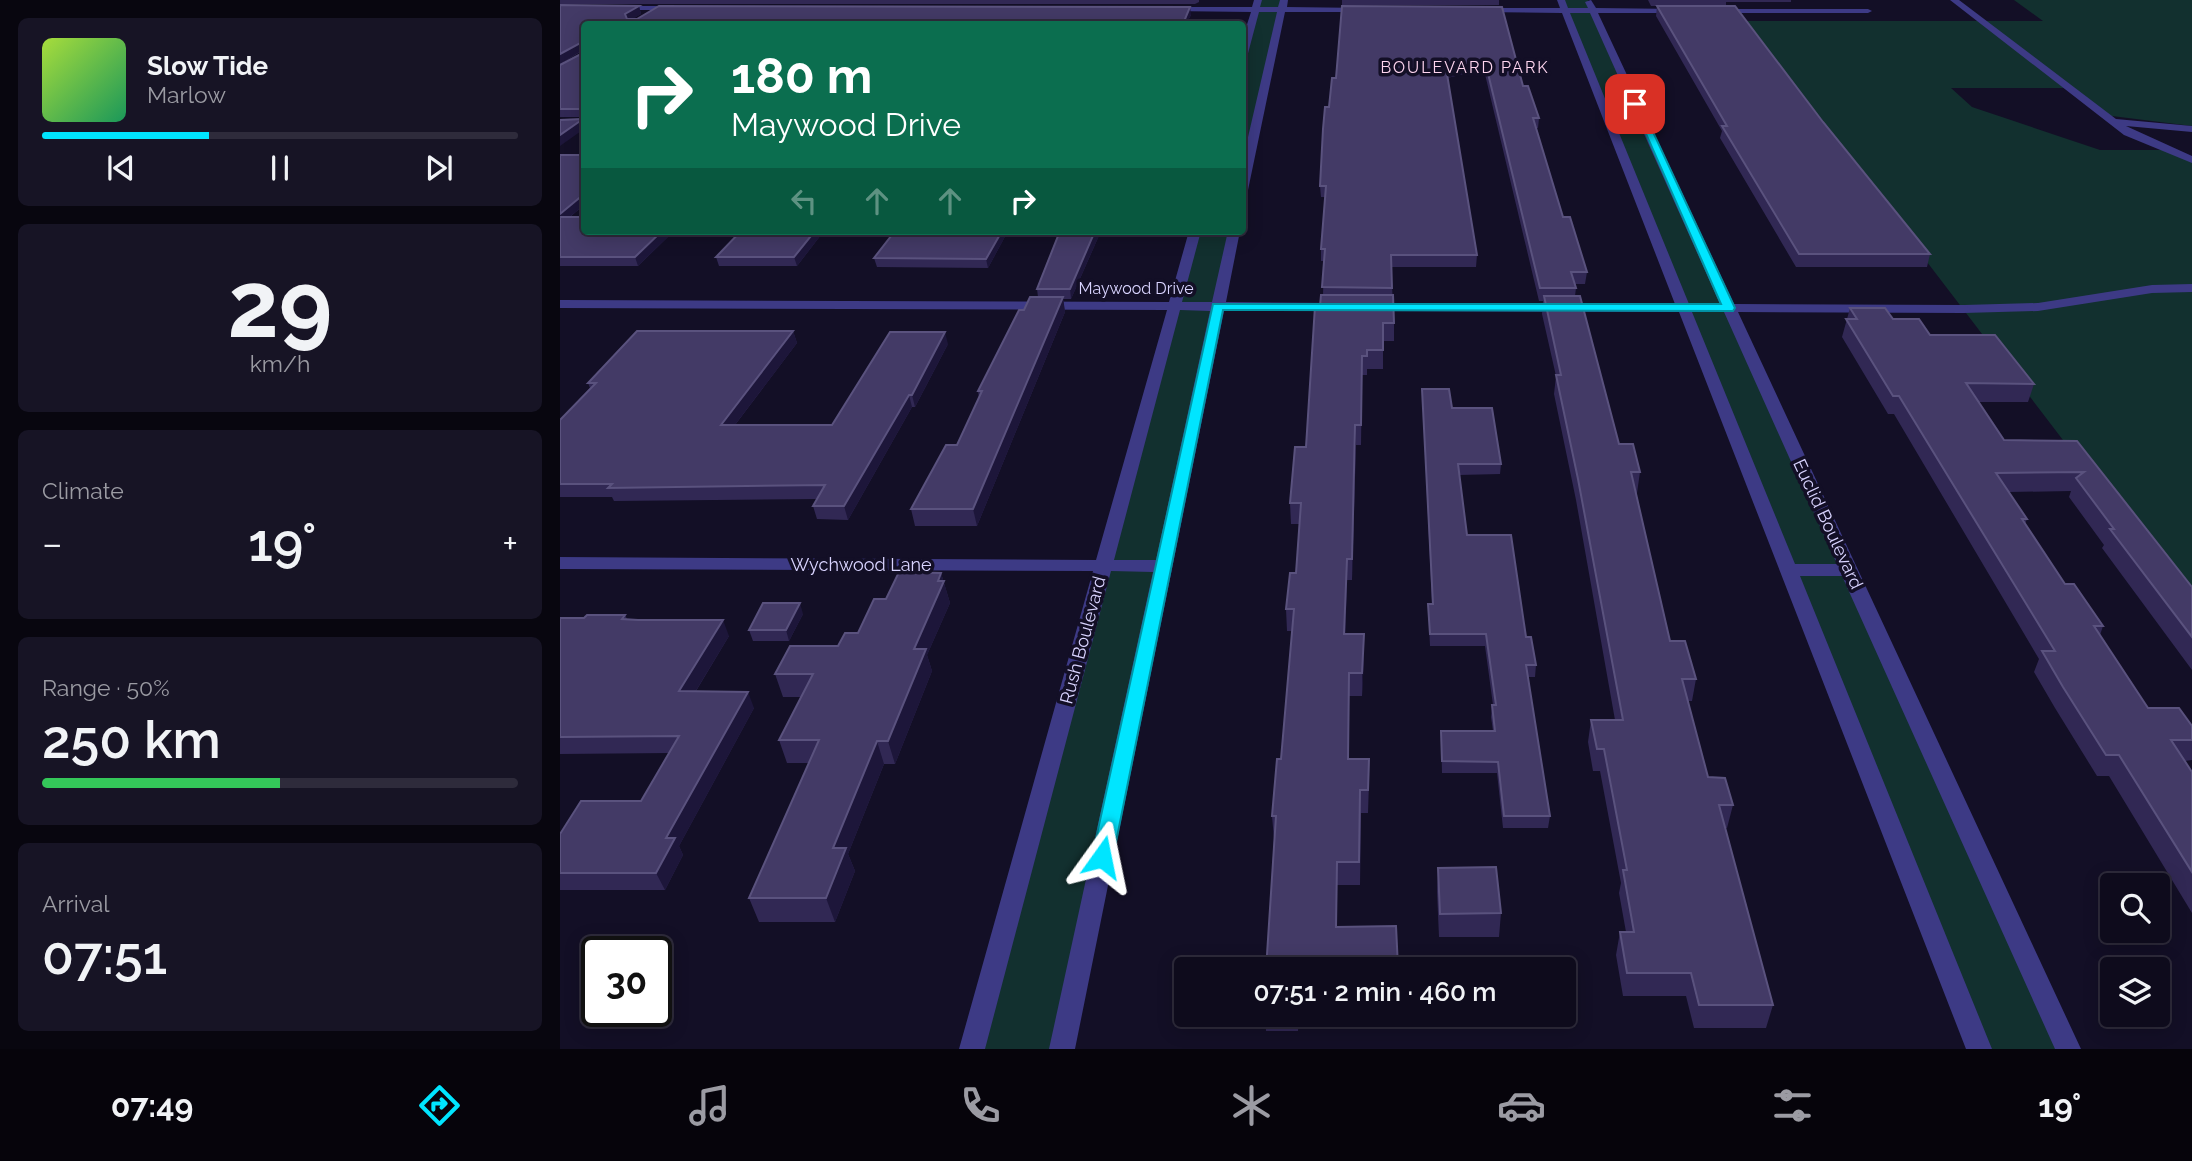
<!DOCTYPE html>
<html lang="en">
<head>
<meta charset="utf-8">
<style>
  body { margin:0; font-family:Raleway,sans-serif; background:#171425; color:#f1f3f6; height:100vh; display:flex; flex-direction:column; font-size:26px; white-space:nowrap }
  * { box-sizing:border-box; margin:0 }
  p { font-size:23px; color:#9b9ba3 }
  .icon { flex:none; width:38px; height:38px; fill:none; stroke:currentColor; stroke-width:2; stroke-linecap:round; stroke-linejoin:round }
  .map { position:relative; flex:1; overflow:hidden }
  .panel { display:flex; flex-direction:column; gap:18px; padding:18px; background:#08060f; width:560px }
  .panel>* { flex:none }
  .top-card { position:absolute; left:21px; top:21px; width:665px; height:214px; border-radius:7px; box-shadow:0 4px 18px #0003,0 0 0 2px #2e2b3b; background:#0b6e4f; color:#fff; overflow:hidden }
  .buttons { position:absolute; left:1540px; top:873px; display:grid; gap:14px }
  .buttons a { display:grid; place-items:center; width:70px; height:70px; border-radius:7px; background:#0e0b1c; box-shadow:0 4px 18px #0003,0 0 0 2px #2e2b3b; font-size:35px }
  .speed { position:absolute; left:21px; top:936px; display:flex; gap:14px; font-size:35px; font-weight:700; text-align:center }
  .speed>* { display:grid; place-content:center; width:91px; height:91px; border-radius:50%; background:#0e0b1c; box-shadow:0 4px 18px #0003,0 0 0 2px #2e2b3b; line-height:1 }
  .speed .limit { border:4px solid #111; border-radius:10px; background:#fff; color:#111 }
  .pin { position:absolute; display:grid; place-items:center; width:60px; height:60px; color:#fff; margin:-30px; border-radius:14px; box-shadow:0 4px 10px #0006 }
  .me { position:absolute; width:77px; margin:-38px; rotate:12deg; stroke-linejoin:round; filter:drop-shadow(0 0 5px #0008) }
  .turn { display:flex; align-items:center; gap:24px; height:147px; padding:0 35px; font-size:32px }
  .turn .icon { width:91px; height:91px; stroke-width:2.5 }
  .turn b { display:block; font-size:49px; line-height:60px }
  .lanes { display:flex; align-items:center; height:66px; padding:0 35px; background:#0003; justify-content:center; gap:35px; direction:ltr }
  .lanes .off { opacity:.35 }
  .big { font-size:52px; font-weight:600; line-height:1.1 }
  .panel .tile { flex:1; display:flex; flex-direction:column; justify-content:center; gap:10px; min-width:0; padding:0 24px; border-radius:10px; background:#171425 }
  .panel .dial { align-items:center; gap:0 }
  .dial b { font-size:91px; line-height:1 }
  .song { display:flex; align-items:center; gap:21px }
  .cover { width:84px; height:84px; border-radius:10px; background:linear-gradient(135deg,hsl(80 70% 55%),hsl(150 70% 35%)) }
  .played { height:7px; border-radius:4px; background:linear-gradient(90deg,#00e5ff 35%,#2e2b3b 35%) }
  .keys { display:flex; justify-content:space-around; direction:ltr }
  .heat { display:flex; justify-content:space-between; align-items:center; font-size:38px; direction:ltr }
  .charge { height:10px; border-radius:5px; background:linear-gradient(90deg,#34c759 50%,#2e2b3b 0) }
  .trip { position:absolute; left:614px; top:957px; width:402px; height:70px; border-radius:7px; background:#0e0b1c; box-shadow:0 4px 18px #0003,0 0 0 2px #2e2b3b; font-weight:600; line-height:70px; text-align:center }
  .tabs { display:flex; height:112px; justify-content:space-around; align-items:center; background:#06040b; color:#9b9ba3 }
  .tabs .icon { width:49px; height:49px }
  .tabs .selected { color:#00e5ff }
  .tabs b { font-size:32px; color:#f1f3f6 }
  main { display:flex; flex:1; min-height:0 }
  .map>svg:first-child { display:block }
</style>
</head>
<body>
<main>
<section class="panel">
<div class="tile">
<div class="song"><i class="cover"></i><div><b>Slow Tide</b><p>Marlow</p></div></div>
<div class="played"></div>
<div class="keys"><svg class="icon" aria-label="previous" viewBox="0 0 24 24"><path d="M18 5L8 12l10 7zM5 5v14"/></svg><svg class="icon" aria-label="pause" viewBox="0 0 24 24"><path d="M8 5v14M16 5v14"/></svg><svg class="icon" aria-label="next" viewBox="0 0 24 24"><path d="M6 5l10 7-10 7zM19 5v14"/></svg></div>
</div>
<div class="tile dial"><b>29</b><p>km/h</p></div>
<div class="tile"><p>Climate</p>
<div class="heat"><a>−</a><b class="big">19°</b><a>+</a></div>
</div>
<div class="tile"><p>Range · 50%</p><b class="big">250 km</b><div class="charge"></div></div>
<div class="tile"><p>Arrival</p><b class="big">07:51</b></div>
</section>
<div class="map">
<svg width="1632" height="1049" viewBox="0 0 1632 1049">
  <rect width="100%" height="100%" fill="#130f26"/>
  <!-- green -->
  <g fill="#12302f">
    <polygon points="698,0 724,0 683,190 683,57"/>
    <polygon points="1001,0 1028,0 1508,1049 1419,1049"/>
    <polygon points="1454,0 1632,0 1632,126 1544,115 1509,88 1391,88 1412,107 1540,150 1607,150 1632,160 1632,609 1183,21 1483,21"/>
    <polygon points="635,231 674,231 502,1049 412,1049"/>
  </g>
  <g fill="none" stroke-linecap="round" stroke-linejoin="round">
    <!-- service -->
    <g fill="#3d3a85" fill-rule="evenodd">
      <polygon points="1390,0 1399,0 1556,119 1632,126 1632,132 1566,126 1632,156 1632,163 1564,135"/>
      <polygon points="1632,284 1632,292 1592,293 1478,311 1404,313 1397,309 1404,305 1478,303 1592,285"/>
    </g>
    <!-- minor -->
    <g fill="#3d3a85" fill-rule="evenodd">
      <polygon points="694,0 702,0 700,7 718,7 720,0 728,0 727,7 805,8 809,10 805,12 725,12 688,190 682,193 682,163 717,12 699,12 687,57 682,60 682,40 691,12 609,11 605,9 609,7 692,7"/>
      <path d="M997,0H1005L1008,8H1028L1025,2L1031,0L1036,8L1120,9L1124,11L1120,13H1038L1174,304L1404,305L1411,309L1404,313L1178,312L1521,1049H1495L1282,576H1240L1432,1049H1406L1119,312L812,311L805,307L812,303L1115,304L1002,13L920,12L916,10L920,8H1000ZM1010,13H1030L1160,304H1129ZM1132,312H1164L1277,564H1235Z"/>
      <polygon points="53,6 119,6 123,8 119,10 56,10"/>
      <polygon points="1155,9 1308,9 1312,11 1308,13 1152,13"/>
      <path d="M629,231H641L622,302H652L668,231H680L666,302L777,303L784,307L777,311H664L515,1049H489L593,572L551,571L425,1049H399L533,571L0,569V557L536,560L607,310L0,308V300L609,302ZM620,310L650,311L596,560H554Z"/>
    </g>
  </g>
  <!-- wall -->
  <g fill="#312854">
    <polygon points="0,0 639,0 639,2 635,4 0,4"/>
    <rect x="782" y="0" width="157" height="5"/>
    <polygon points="1088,0 1231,0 1231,2 1166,2 1166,6 1370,254 1367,267 1236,267 1160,138 1162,131 1096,16 1097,6 1152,6 1091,6"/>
    <polygon points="0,5 79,6 81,14 72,19 631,15 626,24 24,24 23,117 0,117 0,65 23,53 22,51 0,64"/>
    <polygon points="942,7 963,86 979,118 978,128 976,128 1003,217 1027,272 1025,284 1015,284 1016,288 1015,296 1059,444 1080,472 1077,493 1076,493 1110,641 1136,679 1132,701 1128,701 1148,777 1173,805 1167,828 1165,828 1213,1005 1206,1028 1134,1028 1126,996 1063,996 1056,955 1060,932 1066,932 1059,893 1061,883 1040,771 1033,771 1028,742 1031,720 1055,720 1016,500 994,394 996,376 982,314 983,301 979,301 924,70 887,78 917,255 916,267 831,267 834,323 834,341 823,341 823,369 807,369 807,375 802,375 801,445 796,445 792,580 787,580 785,634 804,657 802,696 789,696 788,759 809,782 808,813 801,813 800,885 777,885 777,927 836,926 838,970 706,970 714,839 712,816 721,759 732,631 727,631 726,609 736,573 739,524 731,524 730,503 746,447 763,295 764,261 761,261 761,249 765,197 761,197 760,186 769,107 776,78"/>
    <polygon points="0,155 24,205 10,217 24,231 114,231 78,266 0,266"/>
    <polygon points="181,231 264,231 237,266 159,266 156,257"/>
    <polygon points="448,231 428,268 317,267 314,258"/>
    <polygon points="541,231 511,299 503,299 505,312 417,526 355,526 351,509 397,445 419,398 418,391 464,310 478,297 477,289"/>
    <polygon points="1290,308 1333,319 1370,335 1474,384 1468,402 1418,402 1444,440 1517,441 1632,587 1632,670 1542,548 1544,545 1509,497 1511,491 1449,492 1467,519 1465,524 1505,584 1543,626 1540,635 1588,708 1632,726 1632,760 1625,761 1632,772 1632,913 1549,776 1537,776 1495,708 1474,672 1479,659 1334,414 1328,414 1282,337"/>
    <polygon points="233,331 237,343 175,425 272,425 388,344 355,407 352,407 288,520 257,519 253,506 257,499 54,501 52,497 0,497 0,420 30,388 28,383"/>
    <polygon points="862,389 892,408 941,464 940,474 899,475 907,535 966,637 976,665 975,677 968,677 990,816 988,828 943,828 937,773 882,773 881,731 933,731 931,717 932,705 933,705 925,646 870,646 868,604 872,604"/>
    <polygon points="381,573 390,603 367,655 372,671 335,764 324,764 288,854 295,871 275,922 199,922 189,898 249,763 227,763 219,740 241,697 223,697 215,674 278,646 298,633 326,599"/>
    <polygon points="243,614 229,641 193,641 189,630"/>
    <polygon points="65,615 67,619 169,636 136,691 194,708 119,846 123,855 105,890 0,890 0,834 81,801 110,753 0,754 0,618 24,618"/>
    <polygon points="878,868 941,913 939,937 879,937 877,891"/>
    <polygon points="705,1015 739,1015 738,1031 706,1031"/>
  </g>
  <!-- shaded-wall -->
  <g fill="#1d163a">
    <polygon points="79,6 81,14 68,22 65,14"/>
    <polygon points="630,7 631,15 626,24 623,24"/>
    <polygon points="22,42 24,49 0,64 0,54"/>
    <polygon points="925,61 924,70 886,78 886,68"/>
    <polygon points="23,119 24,129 0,146 0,135"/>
    <polygon points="24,194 24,205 0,225 0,214"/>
    <polygon points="102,231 114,231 78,266 75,257"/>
    <polygon points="255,231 264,231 237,266 234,257"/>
    <polygon points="442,231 448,231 428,268 426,259"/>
    <polygon points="535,231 541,231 511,299 510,289"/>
    <polygon points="503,297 505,312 417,526 413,509"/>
    <polygon points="233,331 237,343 165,438 161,425"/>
    <polygon points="385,332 388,344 355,407 352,395"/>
    <polygon points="349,395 352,407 288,520 284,506"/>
    <polygon points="795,425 796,445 792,580 792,559"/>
    <polygon points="787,559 787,580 785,657 784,634"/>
    <polygon points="381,573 390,603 367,655 372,671 335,764 328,741 354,649"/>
    <polygon points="240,603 243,614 229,641 226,630"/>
    <polygon points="163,620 169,636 126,707 119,691"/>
    <polygon points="804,634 804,657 802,696 802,673"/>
    <polygon points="188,692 194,708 119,846 123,855 105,890 96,873 106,838"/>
    <polygon points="317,741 324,764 288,854 295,871 275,922 266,898 273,848"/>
  </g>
  <!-- building -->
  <g fill="#433a66" stroke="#5a527e" stroke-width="2">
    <polygon points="0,5 79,6 65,14 67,19 77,19 99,6 630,7 623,24 539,24 541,20 450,20 447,24 24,24 24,118 23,119 24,111 21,109 0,109 0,65 23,53 22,42 0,54"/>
    <polygon points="782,6 942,7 963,86 968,86 979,118 973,118 1003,217 1010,217 1027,272 1011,272 1016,288 980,288 925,61 886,68 917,255 831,255 832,288 762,287 765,249 761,249 766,186 760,186 763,129 765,107 769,107 772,78 776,78"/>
    <polygon points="1097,6 1175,6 1263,122 1370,254 1239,254 1162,126 1167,126"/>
    <polygon points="23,119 0,135 0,120"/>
    <polygon points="0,155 24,155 24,194 0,214"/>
    <polygon points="0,217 24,217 24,231 102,231 75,257 0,257"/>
    <polygon points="181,231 255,231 234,257 156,257"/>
    <polygon points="335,231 442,231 426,259 314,258"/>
    <polygon points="500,231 535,231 510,289 477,289"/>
    <polygon points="761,295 833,295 834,323 823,323 823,350 807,350 807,356 802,356 801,425 795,425 792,559 787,559 784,634 804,634 802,673 789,673 788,759 809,759 808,790 800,790 799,862 777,862 776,927 836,926 838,967 773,968 773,970 706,970 716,816 712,816 717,759 721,759 734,609 726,609 730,573 736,573 741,503 730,503 735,447 746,447 755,306 760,306"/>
    <polygon points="984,296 1020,296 1059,444 1073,444 1080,472 1071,472 1110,641 1125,641 1136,679 1122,679 1148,777 1165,778 1173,805 1159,805 1213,1005 1139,1005 1131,973 1067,973 1060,932 1074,932 1063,870 1067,870 1044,749 1037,749 1031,720 1063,720 1018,479 996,375 1001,375"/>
    <polygon points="470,297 503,297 413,509 351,509 386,445 397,445 422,391 418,391 459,310 464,310"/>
    <polygon points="1290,308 1325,308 1333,319 1359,319 1370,335 1435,335 1474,384 1406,383 1444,440 1517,441 1632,587 1632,637 1550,529 1554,529 1516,478 1524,472 1436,473 1467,519 1462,519 1505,584 1514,584 1543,626 1534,626 1588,708 1619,708 1632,726 1632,740 1611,740 1632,772 1632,872 1559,755 1546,755 1503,687 1482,651 1495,651 1339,396 1333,396 1286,319 1297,319"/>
    <polygon points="77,331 233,331 161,425 272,425 330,332 385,332 352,395 349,395 284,506 253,506 265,485 48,488 52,484 0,484 0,420 36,383 28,383"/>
    <polygon points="862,389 889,389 892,408 932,408 941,464 898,464 907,535 951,535 966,637 971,637 976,665 966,665 990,816 944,816 938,762 882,761 881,731 935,731 932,705 936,705 926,634 870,634 868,604 873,604"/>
    <polygon points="339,572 381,573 378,581 384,581 354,649 366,649 328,741 317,741 273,848 286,848 266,898 189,898 259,740 219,740 253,674 215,674 230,646 278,646 285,633 298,633 314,599 326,599"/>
    <polygon points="203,603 240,603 226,630 189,630"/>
    <polygon points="27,615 65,615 62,619 78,620 163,620 119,691 188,692 106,838 115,838 96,873 0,873 0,834 21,801 81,801 119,736 0,737 0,618 24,618"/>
    <polygon points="936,867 941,913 880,914 878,868"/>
  </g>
  <!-- route -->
  <polygon fill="#00e5ff" stroke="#0095a6" stroke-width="2" points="1072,102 1080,104 1175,308 1173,311 663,310 553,857 550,863 542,866 535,863 532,857 653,304 1161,304"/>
  <g text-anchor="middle" stroke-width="7" stroke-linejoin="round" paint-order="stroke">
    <!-- far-neighbourhood labels -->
    <g font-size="16" letter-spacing="2" fill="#ffd6f0" stroke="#130f26">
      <text x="905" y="73">BOULEVARD PARK</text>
    </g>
    <!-- far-street labels -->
    <g font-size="16" fill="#d9d4ff" stroke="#130f26">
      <text x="576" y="294">Maywood Drive</text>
    </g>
    <!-- street labels -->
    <g font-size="18" fill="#d9d4ff" stroke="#130f26">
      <text transform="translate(1268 524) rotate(65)" y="6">Euclid Boulevard</text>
      <text x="301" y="571">Wychwood Lane</text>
      <text transform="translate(523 640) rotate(-75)" y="6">Rush Boulevard</text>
    </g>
  </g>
</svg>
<div class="buttons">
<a><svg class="icon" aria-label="search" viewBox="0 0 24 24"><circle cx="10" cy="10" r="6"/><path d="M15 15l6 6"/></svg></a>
<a><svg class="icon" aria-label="layers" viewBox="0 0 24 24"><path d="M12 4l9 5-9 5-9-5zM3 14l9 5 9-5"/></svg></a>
</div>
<div class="speed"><div class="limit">30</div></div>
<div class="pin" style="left:1075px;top:104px;background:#d93025"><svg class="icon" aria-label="arrive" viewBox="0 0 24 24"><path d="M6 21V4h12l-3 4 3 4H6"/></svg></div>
<svg class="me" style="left:542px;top:857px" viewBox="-20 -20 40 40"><path d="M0-17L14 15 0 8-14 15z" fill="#00e5ff" stroke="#fff" stroke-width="4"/></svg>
<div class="trip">07:51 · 2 min · 460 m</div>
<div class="top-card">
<div class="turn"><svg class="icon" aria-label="right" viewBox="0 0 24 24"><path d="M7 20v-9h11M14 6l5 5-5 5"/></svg><div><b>180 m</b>Maywood Drive</div></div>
<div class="lanes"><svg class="icon off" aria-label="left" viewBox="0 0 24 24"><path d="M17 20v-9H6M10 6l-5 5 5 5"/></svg><svg class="icon off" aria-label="ahead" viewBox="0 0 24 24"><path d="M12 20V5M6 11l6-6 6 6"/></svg><svg class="icon off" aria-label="ahead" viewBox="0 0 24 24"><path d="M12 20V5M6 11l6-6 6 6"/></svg><svg class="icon" aria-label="right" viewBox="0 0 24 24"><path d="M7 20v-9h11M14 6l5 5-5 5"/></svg></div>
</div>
</div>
</main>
<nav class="tabs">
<b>07:49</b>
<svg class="icon selected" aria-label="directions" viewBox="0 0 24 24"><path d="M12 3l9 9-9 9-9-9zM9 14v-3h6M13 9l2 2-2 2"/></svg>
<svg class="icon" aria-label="music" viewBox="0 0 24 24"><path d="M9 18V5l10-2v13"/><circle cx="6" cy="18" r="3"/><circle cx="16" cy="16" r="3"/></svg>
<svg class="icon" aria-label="phone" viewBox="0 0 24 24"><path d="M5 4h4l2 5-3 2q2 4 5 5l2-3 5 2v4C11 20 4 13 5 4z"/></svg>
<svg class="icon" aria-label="climate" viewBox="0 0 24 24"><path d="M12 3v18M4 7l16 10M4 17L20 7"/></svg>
<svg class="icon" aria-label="car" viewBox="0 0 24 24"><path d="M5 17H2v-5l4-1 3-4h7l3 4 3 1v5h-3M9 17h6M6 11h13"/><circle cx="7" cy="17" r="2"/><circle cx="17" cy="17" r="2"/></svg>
<svg class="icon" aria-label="filters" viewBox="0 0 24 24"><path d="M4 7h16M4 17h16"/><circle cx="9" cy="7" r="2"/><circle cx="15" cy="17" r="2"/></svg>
<b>19°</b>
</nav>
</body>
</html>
